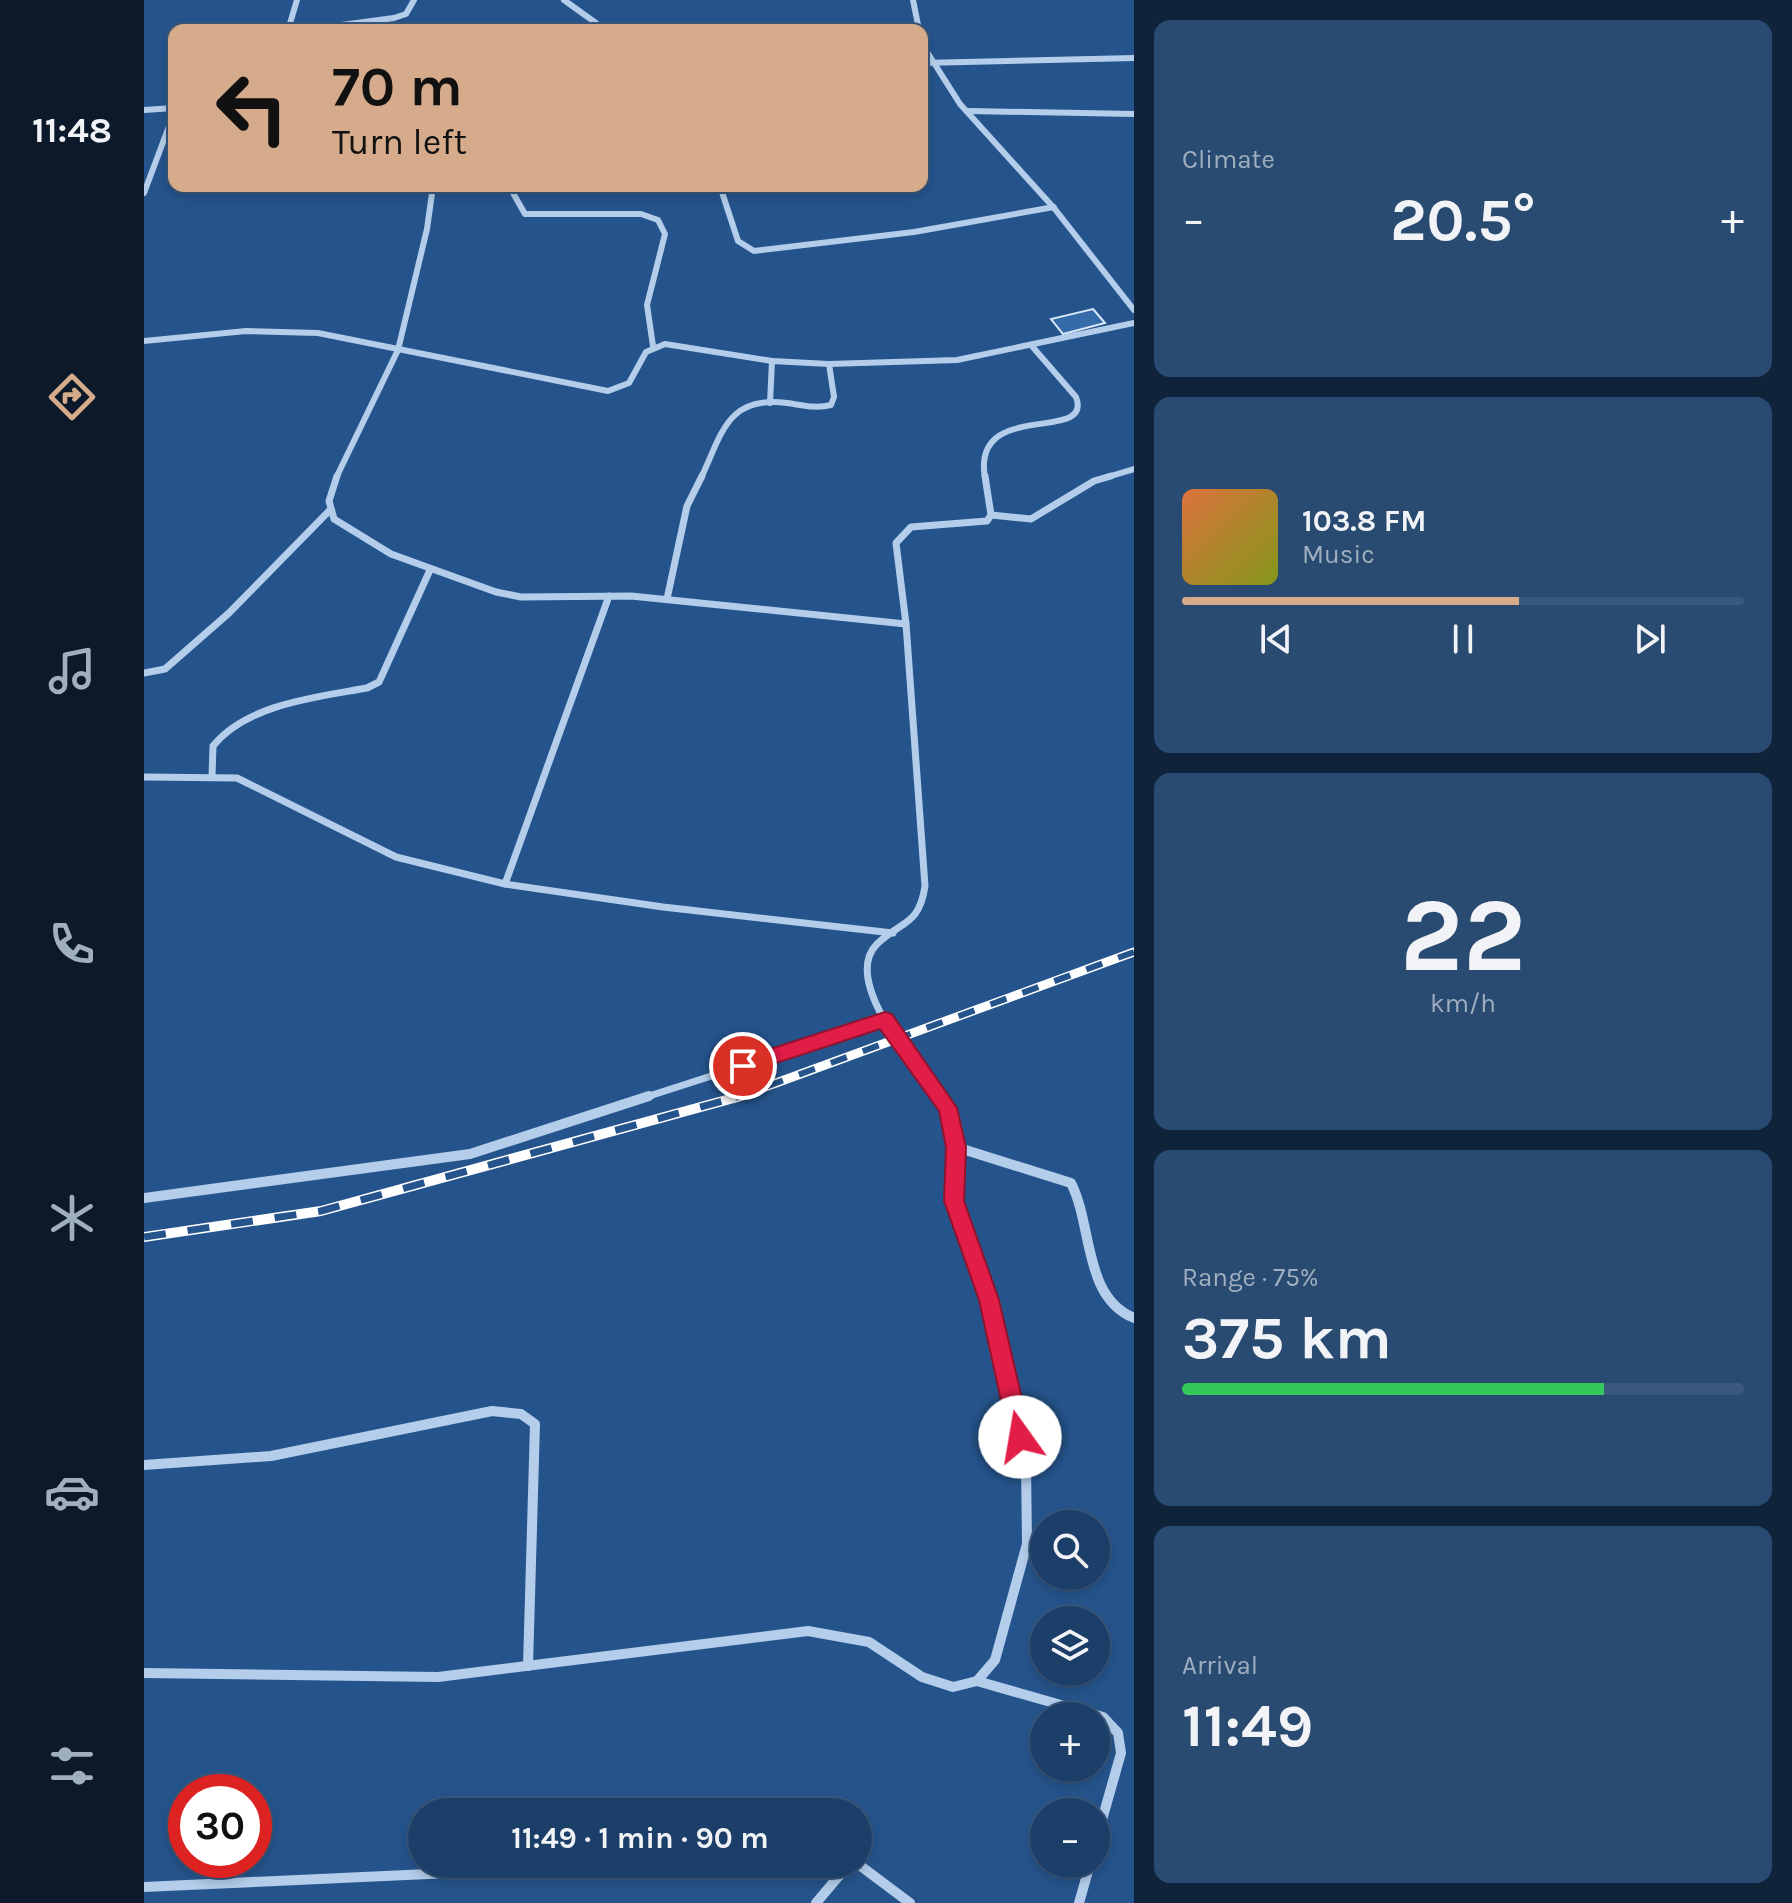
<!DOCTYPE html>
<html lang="en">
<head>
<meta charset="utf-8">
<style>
  body { margin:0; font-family:Karla,sans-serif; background:#294a71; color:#f1f3f6; height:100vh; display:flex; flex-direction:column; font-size:30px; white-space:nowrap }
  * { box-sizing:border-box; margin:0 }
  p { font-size:26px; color:#a0afc0 }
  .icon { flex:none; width:44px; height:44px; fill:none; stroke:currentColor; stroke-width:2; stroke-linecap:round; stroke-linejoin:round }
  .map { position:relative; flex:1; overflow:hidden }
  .details { display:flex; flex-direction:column; gap:20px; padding:20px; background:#0f233a; width:658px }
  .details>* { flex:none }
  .guide { position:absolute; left:24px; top:24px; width:760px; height:168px; border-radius:16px; box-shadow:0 4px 12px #0003,0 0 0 2px #3a587d; background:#d6ab8b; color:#111; overflow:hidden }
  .controls { position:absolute; left:886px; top:1510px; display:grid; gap:16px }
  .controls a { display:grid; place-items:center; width:80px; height:80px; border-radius:50%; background:#1c3f69; box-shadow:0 4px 12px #0003,0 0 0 2px #3a587d; font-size:40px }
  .speed { position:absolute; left:24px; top:1774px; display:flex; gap:16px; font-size:40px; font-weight:700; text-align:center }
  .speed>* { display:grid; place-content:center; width:104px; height:104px; border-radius:50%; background:#1c3f69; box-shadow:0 4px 12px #0003,0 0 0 2px #3a587d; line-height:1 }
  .speed .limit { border:12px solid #d22; background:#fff; color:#111 }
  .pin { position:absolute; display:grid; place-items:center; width:68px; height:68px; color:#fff; margin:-34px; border:4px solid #fff; border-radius:50%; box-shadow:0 2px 8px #0007 }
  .me { position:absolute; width:88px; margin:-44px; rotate:347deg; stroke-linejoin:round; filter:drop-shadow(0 0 6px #0008) }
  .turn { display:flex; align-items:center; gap:28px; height:168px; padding:0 32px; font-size:36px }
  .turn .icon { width:104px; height:104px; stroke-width:2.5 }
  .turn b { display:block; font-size:56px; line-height:68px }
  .big { font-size:60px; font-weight:700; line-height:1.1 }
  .details .card { flex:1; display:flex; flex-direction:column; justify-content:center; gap:12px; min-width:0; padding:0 28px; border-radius:16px; background:#294a71 }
  .details .dial { align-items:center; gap:0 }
  .dial b { font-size:104px; line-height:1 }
  .song { display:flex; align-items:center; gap:24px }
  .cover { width:96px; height:96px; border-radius:12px; background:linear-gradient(135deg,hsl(20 70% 55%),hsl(70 70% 35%)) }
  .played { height:8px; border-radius:4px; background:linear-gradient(90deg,#d6ab8b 60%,#3a587d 60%) }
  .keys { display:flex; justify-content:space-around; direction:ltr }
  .heat { display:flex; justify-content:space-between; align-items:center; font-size:44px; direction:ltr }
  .charge { height:12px; border-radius:6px; background:linear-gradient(90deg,#34c759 75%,#3a587d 0) }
  .trip { position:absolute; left:264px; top:1798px; width:464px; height:80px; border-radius:40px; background:#1c3f69; box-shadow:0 4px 12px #0003,0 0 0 2px #3a587d; font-weight:700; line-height:80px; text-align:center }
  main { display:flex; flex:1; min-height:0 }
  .menu { display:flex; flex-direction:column; width:144px; justify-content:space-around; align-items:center; background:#0b192a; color:#a0afc0 }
  .menu .icon { width:56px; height:56px }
  .menu .selected { color:#d6ab8b }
  .menu b { font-size:36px; color:#f1f3f6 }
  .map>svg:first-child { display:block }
</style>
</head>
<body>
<main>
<nav class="menu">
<b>11:48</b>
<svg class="icon selected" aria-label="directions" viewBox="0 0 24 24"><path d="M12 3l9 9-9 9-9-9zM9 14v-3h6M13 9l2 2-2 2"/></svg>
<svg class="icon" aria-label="music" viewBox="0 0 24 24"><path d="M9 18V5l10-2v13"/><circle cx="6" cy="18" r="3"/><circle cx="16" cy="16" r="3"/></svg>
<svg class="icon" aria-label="phone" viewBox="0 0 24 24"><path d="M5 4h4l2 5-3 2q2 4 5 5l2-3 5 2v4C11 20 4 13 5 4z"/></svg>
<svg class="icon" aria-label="climate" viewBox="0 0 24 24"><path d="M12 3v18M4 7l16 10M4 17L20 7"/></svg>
<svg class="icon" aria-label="car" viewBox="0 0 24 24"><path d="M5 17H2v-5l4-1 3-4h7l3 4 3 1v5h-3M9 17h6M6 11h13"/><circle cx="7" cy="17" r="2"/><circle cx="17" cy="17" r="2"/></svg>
<svg class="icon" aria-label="filters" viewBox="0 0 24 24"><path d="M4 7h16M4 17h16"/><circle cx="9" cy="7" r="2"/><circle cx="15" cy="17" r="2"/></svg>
</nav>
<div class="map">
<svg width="990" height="1903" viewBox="0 0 990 1903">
  <rect width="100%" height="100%" fill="#25548c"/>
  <!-- building -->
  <polygon fill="#356ba8" stroke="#d8e7f8" stroke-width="2" points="949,309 961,323 919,334 907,319"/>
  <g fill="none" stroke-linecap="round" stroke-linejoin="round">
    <!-- street-far2 -->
    <g stroke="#b3cdea" stroke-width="6">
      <polyline points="420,0 452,23 455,30"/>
      <polyline points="769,0 775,30"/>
      <polyline points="144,30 153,0"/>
      <polyline points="160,30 250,18 262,14 270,0"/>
      <polyline points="778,44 816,104 910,208 990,310"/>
      <polyline points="778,63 990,58"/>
      <polyline points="0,110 30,108"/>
      <polyline points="825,111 990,114"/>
      <polyline points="365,186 381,214 497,214 514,220 521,234 503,305 509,346"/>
      <polyline points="576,186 594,241 610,251 770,232 910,207"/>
      <polyline points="0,193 30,113"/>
      <polyline points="0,341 102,331 174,333 464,391 485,383 502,352 521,344 628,361 685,364 813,360 990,323"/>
      <polyline points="626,403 628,361"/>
      <polyline points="192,478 254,350 283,229 289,186"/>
      <path d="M557,478C578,434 583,395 643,403C658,405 672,409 687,405L690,397L685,364"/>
      <path d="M841,478C827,398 950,444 932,397L887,345"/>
      <polyline points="960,478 990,469"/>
    </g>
    <!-- street-far1 -->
    <g stroke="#b3cdea" stroke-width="7">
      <polyline points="193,476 185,501 190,519 247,554 352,592 377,597 487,596 762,624"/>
      <polyline points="847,515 887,519 950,481 967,476"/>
      <polyline points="523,599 543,506 558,476"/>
      <polyline points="0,673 21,669 85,613 186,510"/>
      <polyline points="0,777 93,778 252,857 361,884 519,907 749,933"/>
      <path d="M68,777L69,746C103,704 173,697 223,688L235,682L286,570"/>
      <polyline points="361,884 465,596"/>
      <polyline points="499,1098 741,1020"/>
      <path d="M796,1098C774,1068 696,981 733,944C758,920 775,926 781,886L762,624L752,543L767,527L843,521L847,515L841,476"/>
    </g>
    <!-- street -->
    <g stroke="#b3cdea" stroke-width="10">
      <path d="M812,1147L927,1183C949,1226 939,1297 990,1318"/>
      <polyline points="0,1198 326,1154 505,1096"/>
      <polyline points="0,1465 127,1456 348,1411 377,1414 391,1424 384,1666"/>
      <polyline points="0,1673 294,1677 664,1631 725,1642 778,1677 809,1687 833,1681 851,1660 883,1544 882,1464 845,1300 810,1201 809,1128 804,1108 795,1096"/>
      <polyline points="833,1681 959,1717 974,1733 977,1753 952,1841"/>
      <polyline points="714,1864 766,1903"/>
      <polyline points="0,1887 306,1873 386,1864"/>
      <polyline points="672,1903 705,1864"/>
      <polyline points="935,1903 946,1864"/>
    </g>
    <defs>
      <polyline id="rail-far1" points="591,1098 990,952"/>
      <polyline id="rail" points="0,1237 177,1211 597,1096"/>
    </defs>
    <!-- rail-far1 casing -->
    <use href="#rail-far1" stroke="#fff" stroke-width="9"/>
    <!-- rail casing -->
    <use href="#rail" stroke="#fff" stroke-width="10"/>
    <!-- rail-far1 -->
    <use href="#rail-far1" stroke="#25548c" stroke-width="6" stroke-dasharray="17" stroke-linecap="butt"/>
    <!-- rail -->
    <use href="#rail" stroke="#25548c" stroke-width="7" stroke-dasharray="22" stroke-linecap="butt"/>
  </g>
  <!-- route -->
  <polygon fill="#e11d48" stroke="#92132f" stroke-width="2" points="741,1012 748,1014 813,1108 822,1147 820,1201 855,1300 887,1437 884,1445 876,1448 869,1445 865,1437 835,1300 800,1201 802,1147 795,1111 736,1029 599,1074 589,1066 592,1060"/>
</svg>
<div class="controls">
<a><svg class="icon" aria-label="search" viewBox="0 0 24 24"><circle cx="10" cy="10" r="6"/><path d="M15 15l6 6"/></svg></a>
<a><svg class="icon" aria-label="layers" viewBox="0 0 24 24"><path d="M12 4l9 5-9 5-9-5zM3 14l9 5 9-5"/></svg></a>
<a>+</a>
<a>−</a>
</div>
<div class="speed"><div class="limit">30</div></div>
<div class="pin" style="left:599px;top:1066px;background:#d93025"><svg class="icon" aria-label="arrive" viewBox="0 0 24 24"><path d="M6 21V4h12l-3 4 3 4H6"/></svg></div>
<svg class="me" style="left:876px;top:1437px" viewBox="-20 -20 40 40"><circle r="19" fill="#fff"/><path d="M0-13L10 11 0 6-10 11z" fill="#e11d48"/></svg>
<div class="trip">11:49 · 1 min · 90 m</div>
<div class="guide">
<div class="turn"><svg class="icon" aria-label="left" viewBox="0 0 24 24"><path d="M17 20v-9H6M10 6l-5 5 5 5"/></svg><div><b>70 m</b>Turn left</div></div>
</div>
</div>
<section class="details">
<div class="card"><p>Climate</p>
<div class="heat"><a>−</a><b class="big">20.5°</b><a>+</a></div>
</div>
<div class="card">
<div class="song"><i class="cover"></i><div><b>103.8 FM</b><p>Music</p></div></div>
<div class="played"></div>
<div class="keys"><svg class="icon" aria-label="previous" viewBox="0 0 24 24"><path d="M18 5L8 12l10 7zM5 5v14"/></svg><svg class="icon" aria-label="pause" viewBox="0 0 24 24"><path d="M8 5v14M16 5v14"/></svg><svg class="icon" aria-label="next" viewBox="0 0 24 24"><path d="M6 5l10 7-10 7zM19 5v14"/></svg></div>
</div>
<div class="card dial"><b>22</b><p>km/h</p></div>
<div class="card"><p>Range · 75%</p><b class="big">375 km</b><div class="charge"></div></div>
<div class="card"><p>Arrival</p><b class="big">11:49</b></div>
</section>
</main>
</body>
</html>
